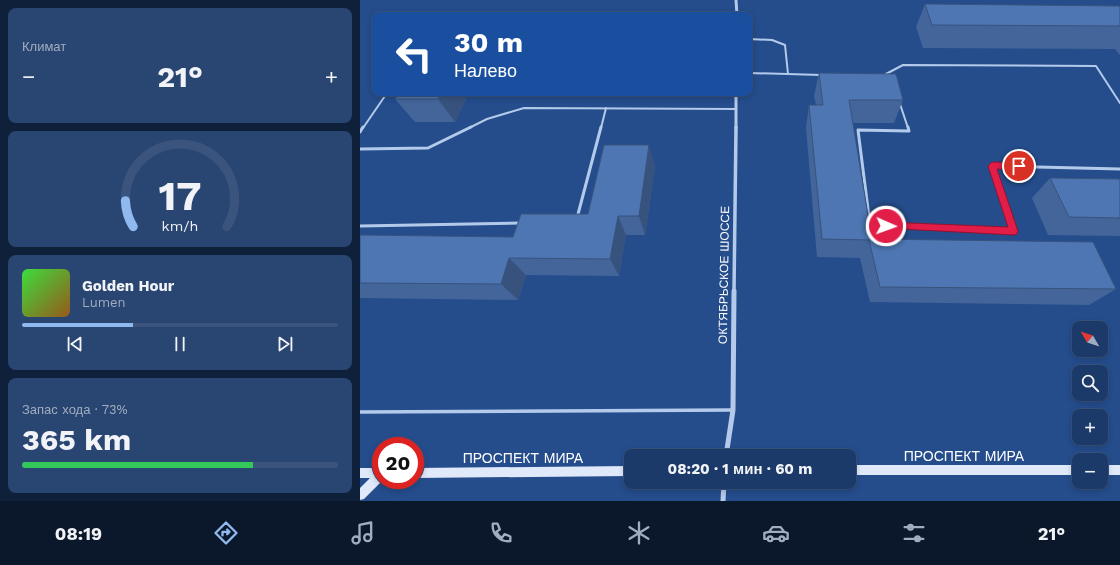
<!DOCTYPE html>
<html lang="ru">
<head>
<meta charset="utf-8">
<style>
  body { margin:0; font-family:"Work Sans",sans-serif; background:#294571; color:#f1f3f6; height:100vh; display:flex; flex-direction:column; font-size:15px; white-space:nowrap }
  * { box-sizing:border-box; margin:0 }
  p { font-size:13px; color:#a0adc0 }
  .icon { flex:none; width:22px; height:22px; fill:none; stroke:currentColor; stroke-width:2; stroke-linecap:round; stroke-linejoin:round }
  .map { position:relative; flex:1; overflow:hidden }
  .drawer { display:flex; flex-direction:column; gap:8px; padding:8px; background:#0f203a; width:360px }
  .drawer>* { flex:none }
  .guide { position:absolute; left:12px; top:12px; width:380px; height:84px; border-radius:8px; box-shadow:0 2px 6px #0003,0 0 0 1px #3a547d; background:#1a4fa0; color:#fff; overflow:hidden }
  .needle { width:26px; rotate:309deg }
  .fabs { position:absolute; left:712px; top:321px; display:grid; gap:8px }
  .fabs a { display:grid; place-items:center; width:36px; height:36px; border-radius:8px; background:#1c3a69; box-shadow:0 2px 6px #0003,0 0 0 1px #3a547d; font-size:20px }
  .speed { position:absolute; left:12px; top:437px; display:flex; gap:8px; font-size:20px; font-weight:700; text-align:center }
  .speed>* { display:grid; place-content:center; width:52px; height:52px; border-radius:50%; background:#1c3a69; box-shadow:0 2px 6px #0003,0 0 0 1px #3a547d; line-height:1 }
  .speed .limit { border:6px solid #d22; background:#fff; color:#111 }
  .pin { position:absolute; display:grid; place-items:center; width:34px; height:34px; color:#fff; margin:-17px; border:2px solid #fff; border-radius:50%; box-shadow:0 1px 4px #0007 }
  .me { position:absolute; width:44px; margin:-22px; rotate:92deg; stroke-linejoin:round; filter:drop-shadow(0 0 3px #0008) }
  .turn { display:flex; align-items:center; gap:14px; height:84px; padding:0 16px; font-size:18px }
  .turn .icon { width:52px; height:52px; stroke-width:2.5 }
  .turn b { display:block; font-size:28px; line-height:34px }
  .big { font-size:30px; font-weight:700; line-height:1.1 }
  .drawer .widget { flex:1; display:flex; flex-direction:column; justify-content:center; gap:6px; min-width:0; padding:0 14px; border-radius:8px; background:#294571 }
  .drawer .dial { align-items:center; gap:0 }
  .dial svg { height:104px; overflow:visible; fill:none; stroke:#3a547d; stroke-width:7; stroke-linecap:round; text-anchor:middle }
  .dial text { fill:#f1f3f6; stroke:none }
  .song { display:flex; align-items:center; gap:12px }
  .cover { width:48px; height:48px; border-radius:6px; background:linear-gradient(135deg,hsl(120 70% 55%),hsl(30 70% 35%)) }
  .played { height:4px; border-radius:2px; background:linear-gradient(90deg,#90b9f0 35%,#3a547d 35%) }
  .keys { display:flex; justify-content:space-around; direction:ltr }
  .heat { display:flex; justify-content:space-between; align-items:center; font-size:22px; direction:ltr }
  .charge { height:6px; border-radius:3px; background:linear-gradient(90deg,#34c759 73%,#3a547d 0) }
  .trip { position:absolute; left:264px; top:449px; width:232px; height:40px; border-radius:8px; background:#1c3a69; box-shadow:0 2px 6px #0003,0 0 0 1px #3a547d; font-weight:700; line-height:40px; text-align:center }
  .tabs { display:flex; height:64px; justify-content:space-around; align-items:center; background:#0b172a; color:#a0adc0 }
  .tabs .icon { width:28px; height:28px }
  .tabs .selected { color:#90b9f0 }
  .tabs b { font-size:18px; color:#f1f3f6 }
  main { display:flex; flex:1; min-height:0 }
  .map>svg:first-child { display:block }
</style>
</head>
<body>
<main>
<section class="drawer">
<div class="widget"><p>Климат</p>
<div class="heat"><a>−</a><b class="big">21°</b><a>+</a></div>
</div>
<div class="widget dial"><svg viewBox="0 0 100 80">
<path d="M14 69A42 42 0 1 1 86 69"/>
<path d="M14 69A42 42 0 0 1 8 49" stroke="#90b9f0"/>
<text x="50" y="56" font-size="32" font-weight="700">17</text>
<text x="50" y="72" font-size="11">km/h</text>
</svg></div>
<div class="widget">
<div class="song"><i class="cover"></i><div><b>Golden Hour</b><p>Lumen</p></div></div>
<div class="played"></div>
<div class="keys"><svg class="icon" aria-label="previous" viewBox="0 0 24 24"><path d="M18 5L8 12l10 7zM5 5v14"/></svg><svg class="icon" aria-label="pause" viewBox="0 0 24 24"><path d="M8 5v14M16 5v14"/></svg><svg class="icon" aria-label="next" viewBox="0 0 24 24"><path d="M6 5l10 7-10 7zM19 5v14"/></svg></div>
</div>
<div class="widget"><p>Запас хода · 73%</p><b class="big">365 km</b><div class="charge"></div></div>
</section>
<div class="map">
<svg width="760" height="501" viewBox="0 0 760 501">
  <rect width="100%" height="100%" fill="#254d8c"/>
  <g fill="none" stroke-linecap="round" stroke-linejoin="round">
    <!-- lane-far2 -->
    <g stroke="#b4caea" stroke-width="2">
      <polyline points="389,39 412,40 425,45 428,74"/>
      <polyline points="389,73 461,75"/>
      <polyline points="524,75 543,65 736,66 760,103"/>
      <polyline points="540,104 548,128"/>
      <polyline points="3,128 27,93"/>
      <polyline points="109,128 127,119 164,108 376,109"/>
      <polyline points="241,128 246,108"/>
    </g>
    <!-- lane-far1 -->
    <g stroke="#b4caea" stroke-width="3">
      <polyline points="548,127 549,131 498,130 510,225 653,231 632,166 760,169"/>
      <polyline points="0,132 3,127"/>
      <polyline points="0,149 68,148 111,127"/>
      <polyline points="217,218 241,127"/>
      <polyline points="0,226 162,223"/>
    </g>
    <!-- lane -->
    <polyline stroke="#b4caea" stroke-width="3.5" points="0,412 373,410"/>
    <!-- street-far2 -->
    <g stroke="#b4caea" stroke-width="3">
      <polyline points="376,0 377,15"/>
      <polyline points="376,128 376,93"/>
    </g>
    <!-- street-far1 -->
    <polyline stroke="#b4caea" stroke-width="3.5" points="374,292 376,127"/>
    <!-- street -->
    <g stroke="#b4caea" stroke-width="5">
      <polyline points="366,456 373,410 374,291"/>
      <polyline points="363,501 364,482"/>
    </g>
    <!-- secondary -->
    <g fill="#dfe9f9" fill-rule="evenodd">
      <rect x="489" y="465" width="230" height="10"/>
      <rect x="741" y="465" width="19" height="10"/>
      <polygon points="271,466 271,476 55,478 55,468"/>
      <polygon points="0,468 21,468 21,480 23,480 4,499 0,500 0,488 10,478 0,478"/>
    </g>
  </g>
  <!-- wall -->
  <g fill="#43659a">
    <polygon points="565,4 760,6 760,55 755,49 563,48 556,27"/>
    <polygon points="459,73 543,100 534,123 493,123 512,239 756,289 729,305 510,302 500,258 457,257 446,128 449,105 456,105 454,96"/>
    <polygon points="39,93 109,93 95,122 55,122 35,99"/>
    <polygon points="295,166 285,235 266,235 259,276 166,275 158,300 0,298 0,235 153,237 228,214"/>
    <polygon points="690,178 760,179 760,236 688,235 672,198"/>
  </g>
  <!-- shaded-wall -->
  <g fill="#37537d">
    <polygon points="81,93 109,93 95,122 78,99"/>
    <polygon points="289,145 295,166 285,235 279,216"/>
    <polygon points="258,216 266,235 259,276 250,259"/>
    <polygon points="149,258 166,275 158,300 141,284"/>
  </g>
  <!-- building -->
  <g fill="#4e76b3" stroke="#37537d">
    <polygon points="565,4 760,6 760,26 572,25"/>
    <polygon points="343,14 343,15 275,15"/>
    <polygon points="459,73 536,74 543,100 489,100 512,239 733,242 756,289 520,287 509,240 462,239 449,105 463,105"/>
    <polygon points="39,93 81,93 78,99 35,99"/>
    <polygon points="244,145 289,145 279,216 258,216 250,259 149,258 141,284 0,283 0,235 153,237 161,214 228,214"/>
    <polygon points="690,178 760,179 760,218 709,217"/>
  </g>
  <!-- route -->
  <polygon fill="#e11d48" stroke="#92132f" points="632,162 659,163 663,166 659,169 637,169 658,231 657,234 654,235 522,228 521,226 526,222 648,227 628,166"/>
  <g text-anchor="middle" stroke-width="4" stroke-linejoin="round" paint-order="stroke">
    <!-- street labels -->
    <g font-size="12" fill="#fff" stroke="#254d8c">
      <text transform="translate(364 275) rotate(-89)" y="4">ОКТЯБРЬСКОЕ ШОССЕ</text>
    </g>
    <!-- near-street labels -->
    <g font-size="14" fill="#fff" stroke="#254d8c">
      <text x="604" y="461">ПРОСПЕКТ МИРА</text>
      <text x="163" y="463">ПРОСПЕКТ МИРА</text>
    </g>
  </g>
</svg>
<div class="fabs">
<a><svg class="needle" viewBox="-14 -14 28 28"><path d="M0-13l5 13h-10z" fill="#e53935"/><path d="M0 13l5-13h-10z" fill="#a0adc0"/></svg></a>
<a><svg class="icon" aria-label="search" viewBox="0 0 24 24"><circle cx="10" cy="10" r="6"/><path d="M15 15l6 6"/></svg></a>
<a>+</a>
<a>−</a>
</div>
<div class="speed"><div class="limit">20</div></div>
<div class="pin" style="left:659px;top:166px;background:#d93025"><svg class="icon" aria-label="arrive" viewBox="0 0 24 24"><path d="M6 21V4h12l-3 4 3 4H6"/></svg></div>
<svg class="me" style="left:526px;top:226px" viewBox="-20 -20 40 40"><circle r="17" fill="#e11d48" stroke="#fff" stroke-width="3"/><path d="M0-11L8 9 0 5-8 9z" fill="#fff"/></svg>
<div class="trip">08:20 · 1 мин · 60 m</div>
<div class="guide">
<div class="turn"><svg class="icon" aria-label="left" viewBox="0 0 24 24"><path d="M17 20v-9H6M10 6l-5 5 5 5"/></svg><div><b>30 m</b>Налево</div></div>
</div>
</div>
</main>
<nav class="tabs">
<b>08:19</b>
<svg class="icon selected" aria-label="directions" viewBox="0 0 24 24"><path d="M12 3l9 9-9 9-9-9zM9 14v-3h6M13 9l2 2-2 2"/></svg>
<svg class="icon" aria-label="music" viewBox="0 0 24 24"><path d="M9 18V5l10-2v13"/><circle cx="6" cy="18" r="3"/><circle cx="16" cy="16" r="3"/></svg>
<svg class="icon" aria-label="phone" viewBox="0 0 24 24"><path d="M5 4h4l2 5-3 2q2 4 5 5l2-3 5 2v4C11 20 4 13 5 4z"/></svg>
<svg class="icon" aria-label="climate" viewBox="0 0 24 24"><path d="M12 3v18M4 7l16 10M4 17L20 7"/></svg>
<svg class="icon" aria-label="car" viewBox="0 0 24 24"><path d="M5 17H2v-5l4-1 3-4h7l3 4 3 1v5h-3M9 17h6M6 11h13"/><circle cx="7" cy="17" r="2"/><circle cx="17" cy="17" r="2"/></svg>
<svg class="icon" aria-label="filters" viewBox="0 0 24 24"><path d="M4 7h16M4 17h16"/><circle cx="9" cy="7" r="2"/><circle cx="15" cy="17" r="2"/></svg>
<b>21°</b>
</nav>
</body>
</html>
